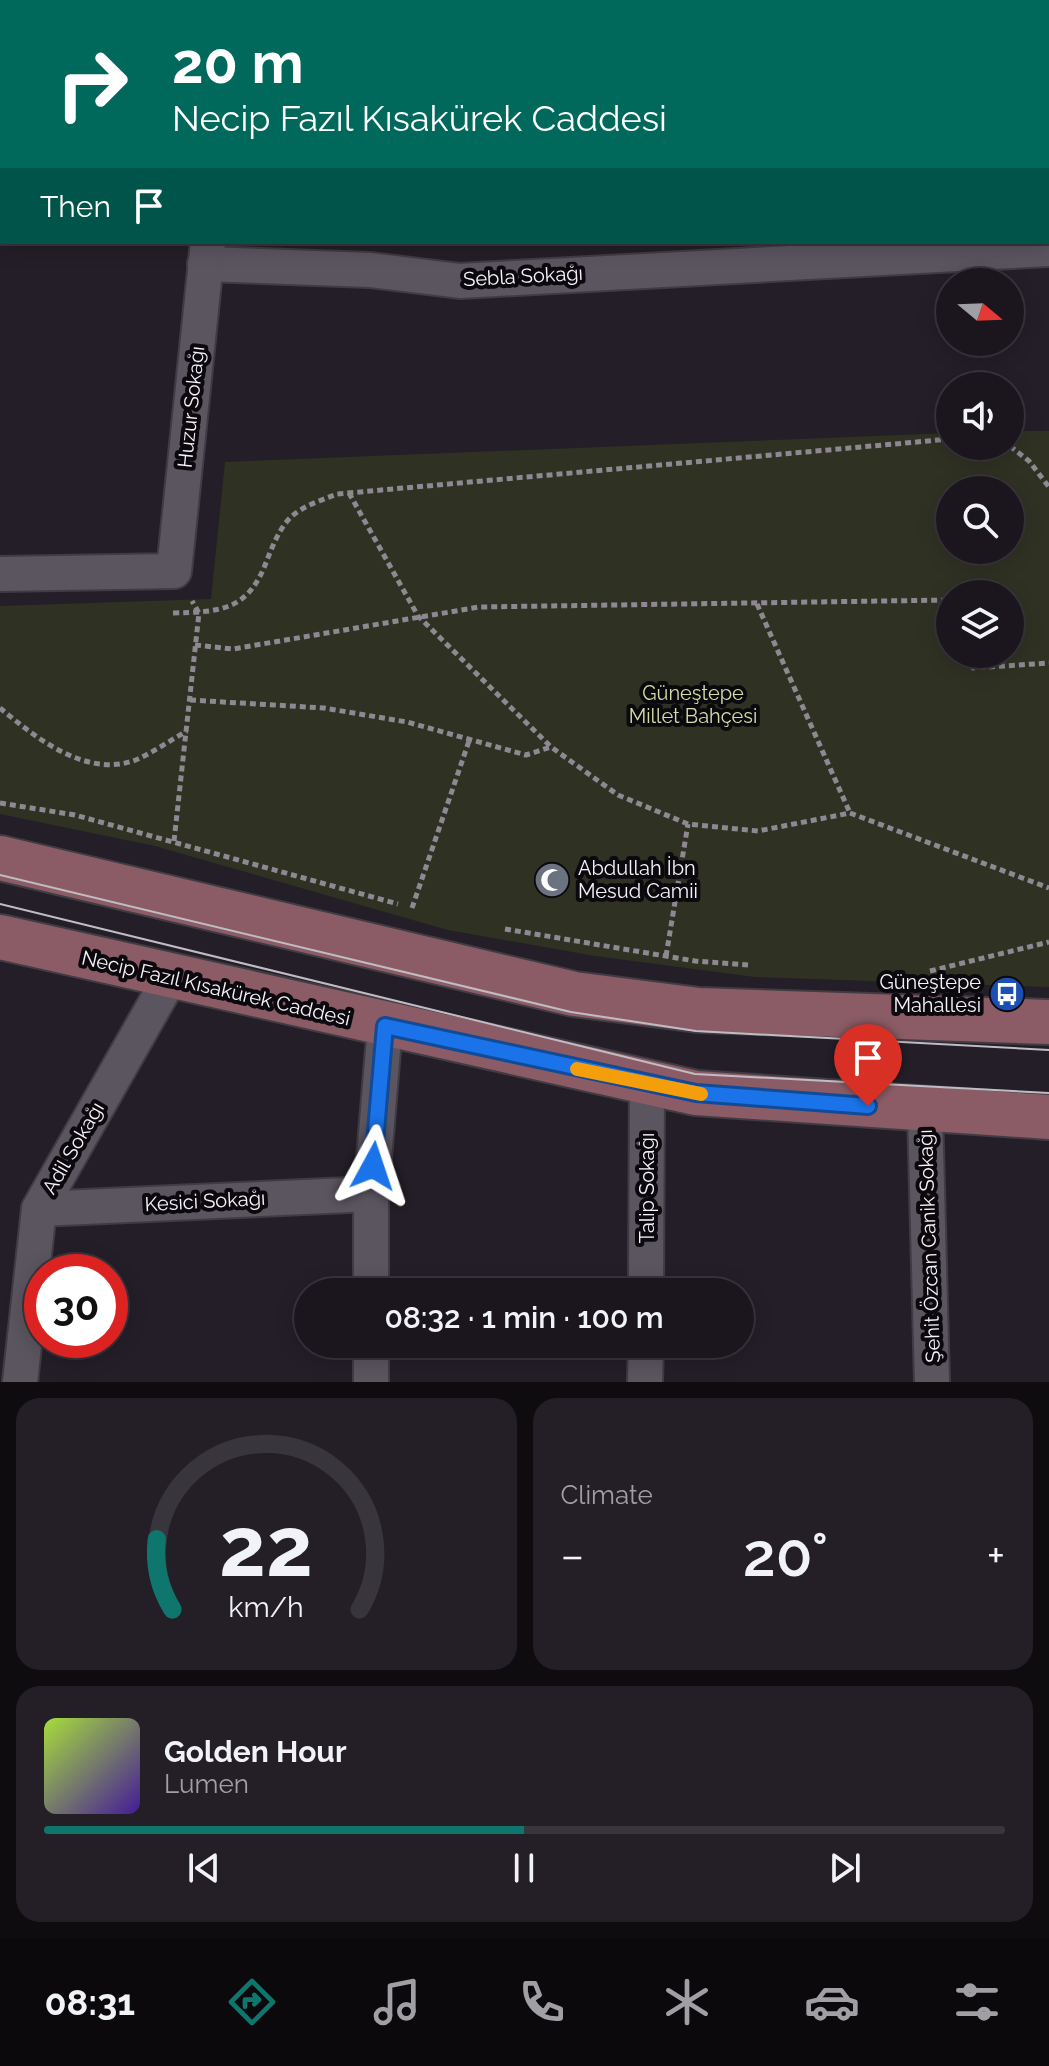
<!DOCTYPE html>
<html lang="en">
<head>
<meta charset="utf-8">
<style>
  body { margin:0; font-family:Raleway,sans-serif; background:#241f27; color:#f1f3f6; height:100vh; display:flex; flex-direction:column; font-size:30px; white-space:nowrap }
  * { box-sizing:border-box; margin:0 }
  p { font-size:26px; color:#a09fa4 }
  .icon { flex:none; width:44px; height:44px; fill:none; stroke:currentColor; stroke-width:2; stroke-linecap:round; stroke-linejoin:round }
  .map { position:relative; height:1382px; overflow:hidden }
  .panel { display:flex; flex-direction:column; gap:16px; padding:16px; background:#0f0c10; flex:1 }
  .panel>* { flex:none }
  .banner { position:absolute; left:0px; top:0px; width:1050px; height:244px; box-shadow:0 4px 20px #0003,0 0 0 2px #39353c; background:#00695c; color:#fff; overflow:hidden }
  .needle { width:52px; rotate:109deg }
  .controls { position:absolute; left:936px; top:268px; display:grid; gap:16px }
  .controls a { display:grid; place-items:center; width:88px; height:88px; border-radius:50%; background:#1b161e; box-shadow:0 4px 20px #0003,0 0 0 2px #39353c; font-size:40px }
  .speed { position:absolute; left:24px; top:1254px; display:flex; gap:16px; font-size:40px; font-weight:700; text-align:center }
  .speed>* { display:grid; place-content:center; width:104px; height:104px; border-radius:50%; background:#1b161e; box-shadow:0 4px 20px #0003,0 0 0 2px #39353c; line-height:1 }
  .speed .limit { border:12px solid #d22; background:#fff; color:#111 }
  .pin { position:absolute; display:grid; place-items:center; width:68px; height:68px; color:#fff; margin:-82px -34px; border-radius:50% 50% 50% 0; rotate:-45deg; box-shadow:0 0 8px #0007 }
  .pin .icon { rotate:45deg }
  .me { position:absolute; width:88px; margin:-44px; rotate:5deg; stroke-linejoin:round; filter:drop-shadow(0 0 6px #0008) }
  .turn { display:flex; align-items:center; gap:28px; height:168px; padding:0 40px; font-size:36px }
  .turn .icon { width:104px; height:104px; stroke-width:2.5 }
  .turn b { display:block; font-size:56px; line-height:68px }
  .then { display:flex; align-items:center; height:76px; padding:0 40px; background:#0003; gap:16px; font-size:30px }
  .big { font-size:60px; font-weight:600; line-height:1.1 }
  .panel .tile { flex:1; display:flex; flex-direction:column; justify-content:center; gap:12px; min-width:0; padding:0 28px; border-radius:24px; background:#241f27 }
  .panel .dial { align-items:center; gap:0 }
  .dial svg { height:208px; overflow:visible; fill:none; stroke:#39353c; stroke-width:7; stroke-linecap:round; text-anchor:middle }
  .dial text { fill:#f1f3f6; stroke:none }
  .song { display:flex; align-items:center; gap:24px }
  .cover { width:96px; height:96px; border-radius:12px; background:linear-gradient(135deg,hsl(80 70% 55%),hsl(260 70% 35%)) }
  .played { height:8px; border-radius:4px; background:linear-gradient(90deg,#0f766e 50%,#39353c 50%) }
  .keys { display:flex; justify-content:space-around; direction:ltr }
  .heat { display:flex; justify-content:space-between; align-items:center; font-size:44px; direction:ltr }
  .panel .tiles { flex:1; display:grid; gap:16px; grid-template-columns:1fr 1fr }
  .tile:last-child { grid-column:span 2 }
  .trip { position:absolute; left:294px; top:1278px; width:460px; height:80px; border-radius:40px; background:#1b161e; box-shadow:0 4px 20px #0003,0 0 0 2px #39353c; font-weight:600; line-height:80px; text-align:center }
  .tab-bar { display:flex; height:128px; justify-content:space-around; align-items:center; background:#0b090c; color:#a09fa4 }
  .tab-bar .icon { width:56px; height:56px }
  .tab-bar .selected { color:#0f766e }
  .tab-bar b { font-size:36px; color:#f1f3f6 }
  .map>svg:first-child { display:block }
</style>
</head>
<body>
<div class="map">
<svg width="1049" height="1382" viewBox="0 0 1049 1382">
  <rect width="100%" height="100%" fill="#241e28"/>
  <!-- green -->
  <path fill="#2f3223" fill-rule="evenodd" d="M1010,431H1049V987L755,977L595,956L448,930L155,846L0,814V606L211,599L225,462L950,433V446H1010ZM950,490H1010V550H950ZM950,594H1010V654H950Z"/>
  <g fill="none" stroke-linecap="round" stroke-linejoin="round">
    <defs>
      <g id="street">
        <polyline points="237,2 238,0"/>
        <polyline points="503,2 503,0"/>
        <polyline points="621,2 621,0"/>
        <polyline points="817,2 818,0"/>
        <polyline points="1048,80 1049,80"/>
        <polyline points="205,264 370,270 460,281 1049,249"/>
        <polyline points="0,574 174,571 208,242"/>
        <polyline points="925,1111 932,1382"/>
        <polyline points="39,1209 371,1194"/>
        <polyline points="371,1292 371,1194 385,1026"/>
        <polyline points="646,1292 647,1085"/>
        <polyline points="371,1344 371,1382"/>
        <polyline points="20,1382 39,1209 170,978"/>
        <polyline points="645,1382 646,1344"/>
      </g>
      <g id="secondary">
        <polyline points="0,858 574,994 699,1010 1049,1022"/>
        <polyline points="0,937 696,1093 1049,1117"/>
      </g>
    </defs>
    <!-- street casing -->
    <use href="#street" stroke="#403c44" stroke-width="38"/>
    <!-- secondary casing -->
    <use href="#secondary" stroke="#403c44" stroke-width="48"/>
    <!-- path -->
    <g stroke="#8d8891" stroke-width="5" stroke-dasharray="6 4" stroke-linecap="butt">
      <polyline points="1010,446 1029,461 1049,487"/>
      <polyline points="349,493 418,616 551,747 618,795 688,824 758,831 850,813 1049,888"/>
      <polyline points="757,604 850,813"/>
      <path d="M173,613C222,612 249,610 267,560C273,545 280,527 292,516C305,505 322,500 337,494L950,439"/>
      <polyline points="195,645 233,649 479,607 950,600"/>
      <polyline points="972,654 973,668 1049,663"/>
      <polyline points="190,700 324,708 407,722 526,755 551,747"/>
      <path d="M0,708C36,738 88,780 138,759C155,751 171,740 187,731"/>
      <polyline points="0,803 75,815 398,904"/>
      <polyline points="174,841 199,613 192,601"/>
      <polyline points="412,908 469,741"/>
      <polyline points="505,929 695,961 748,965"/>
      <polyline points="666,956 688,824"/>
      <polyline points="930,971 1049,942"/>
    </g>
    <!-- street -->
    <use href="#street" stroke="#5b5560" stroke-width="34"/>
    <!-- secondary -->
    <use href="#secondary" stroke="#8b5c65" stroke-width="44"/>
    <!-- tram -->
    <g stroke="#c0bcc4" stroke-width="2">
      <polyline points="0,875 571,1012 696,1031 1049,1050"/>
      <polyline points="0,904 695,1074 1049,1093"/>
    </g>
  </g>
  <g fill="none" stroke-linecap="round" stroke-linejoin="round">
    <defs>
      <polyline id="route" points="373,1166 385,1026 696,1093 868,1106"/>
    </defs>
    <!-- route casing -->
    <use href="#route" stroke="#114b97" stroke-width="20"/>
    <!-- route -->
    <use href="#route" stroke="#1a73e8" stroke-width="14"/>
    <!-- slow -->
    <polyline stroke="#f59e0b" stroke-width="14" points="577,1069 701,1094"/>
  </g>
  <!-- icons -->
  <defs>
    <symbol id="mosque-disc" viewBox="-11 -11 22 22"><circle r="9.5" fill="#6b7280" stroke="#0c090e"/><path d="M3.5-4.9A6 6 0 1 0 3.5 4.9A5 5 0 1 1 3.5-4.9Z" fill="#fff"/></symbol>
    <symbol id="bus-disc" viewBox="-11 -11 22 22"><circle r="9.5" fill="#1a4fb4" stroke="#0c090e"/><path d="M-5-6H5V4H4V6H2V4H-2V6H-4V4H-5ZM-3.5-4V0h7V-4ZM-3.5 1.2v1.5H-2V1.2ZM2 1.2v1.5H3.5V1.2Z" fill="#fff"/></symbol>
  </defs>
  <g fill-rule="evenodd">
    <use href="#mosque-disc" x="532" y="860" width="40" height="40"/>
    <use href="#bus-disc" x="987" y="974" width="40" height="40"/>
  </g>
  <g text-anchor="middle" stroke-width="8" stroke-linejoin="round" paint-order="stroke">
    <!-- street labels -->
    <g font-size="20" fill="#f7f3fa" stroke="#0c090e">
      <text transform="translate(523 276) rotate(-3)" y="7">Sebla Sokağı</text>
      <text transform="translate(191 407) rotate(-84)" y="7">Huzur Sokağı</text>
      <text transform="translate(216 988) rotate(13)" y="7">Necip Fazıl Kısakürek Caddesi</text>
      <text transform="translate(73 1148) rotate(-60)" y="7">Adil Sokağı</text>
      <text transform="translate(647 1188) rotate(-90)" y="7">Talip Sokağı</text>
      <text transform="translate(205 1201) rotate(-3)" y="7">Kesici Sokağı</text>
      <text transform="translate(929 1246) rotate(-92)" y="7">Şehit Özcan Canik Sokağı</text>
    </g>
    <!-- park labels -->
    <g font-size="20" fill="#d1dea6" stroke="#0c090e">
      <text x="693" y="700">Güneştepe<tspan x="693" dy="23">Millet Bahçesi</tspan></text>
    </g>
    <!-- poi labels -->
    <g font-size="20" fill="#f7f3fa" stroke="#0c090e" text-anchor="start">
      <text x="578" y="875">Abdullah İbn<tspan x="578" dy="23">Mesud Camii</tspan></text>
      <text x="981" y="989" text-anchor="end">Güneştepe<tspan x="981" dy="23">Mahallesi</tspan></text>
    </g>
  </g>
</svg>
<div class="controls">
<a><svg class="needle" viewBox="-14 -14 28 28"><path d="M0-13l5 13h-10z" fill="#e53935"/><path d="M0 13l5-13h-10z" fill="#a09fa4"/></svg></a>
<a><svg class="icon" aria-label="sound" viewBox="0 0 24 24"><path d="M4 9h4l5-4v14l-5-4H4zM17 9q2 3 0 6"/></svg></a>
<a><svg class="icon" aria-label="search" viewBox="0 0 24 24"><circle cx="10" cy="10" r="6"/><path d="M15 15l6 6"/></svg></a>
<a><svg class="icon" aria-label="layers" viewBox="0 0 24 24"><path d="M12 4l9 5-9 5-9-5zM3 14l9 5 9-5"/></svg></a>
</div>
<div class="speed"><div class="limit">30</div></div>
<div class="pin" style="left:868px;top:1106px;background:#d93025"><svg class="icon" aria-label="arrive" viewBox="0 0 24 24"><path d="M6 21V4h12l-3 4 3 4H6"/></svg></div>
<svg class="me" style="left:373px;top:1166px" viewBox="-20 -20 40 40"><path d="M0-17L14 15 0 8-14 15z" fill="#1a73e8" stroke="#fff" stroke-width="4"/></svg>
<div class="trip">08:32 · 1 min · 100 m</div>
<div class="banner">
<div class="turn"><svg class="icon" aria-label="right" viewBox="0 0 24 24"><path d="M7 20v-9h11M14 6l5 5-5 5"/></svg><div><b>20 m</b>Necip Fazıl Kısakürek Caddesi</div></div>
<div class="then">Then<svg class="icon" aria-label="arrive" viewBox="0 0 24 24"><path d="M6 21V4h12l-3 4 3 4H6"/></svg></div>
</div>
</div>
<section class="panel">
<div class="tiles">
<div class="tile dial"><svg viewBox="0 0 100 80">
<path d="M14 69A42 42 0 1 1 86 69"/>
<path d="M14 69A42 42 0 0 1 8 42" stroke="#0f766e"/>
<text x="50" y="56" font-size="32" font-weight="700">22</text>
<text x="50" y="72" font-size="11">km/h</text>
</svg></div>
<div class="tile"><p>Climate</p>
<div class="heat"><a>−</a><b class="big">20°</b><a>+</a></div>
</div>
<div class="tile">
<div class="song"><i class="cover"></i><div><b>Golden Hour</b><p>Lumen</p></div></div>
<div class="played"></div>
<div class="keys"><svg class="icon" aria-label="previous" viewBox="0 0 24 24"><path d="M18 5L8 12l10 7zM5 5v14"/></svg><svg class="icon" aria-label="pause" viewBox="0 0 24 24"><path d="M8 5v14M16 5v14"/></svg><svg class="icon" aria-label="next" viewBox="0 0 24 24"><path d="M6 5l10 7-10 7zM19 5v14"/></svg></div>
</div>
</div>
</section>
<nav class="tab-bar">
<b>08:31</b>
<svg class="icon selected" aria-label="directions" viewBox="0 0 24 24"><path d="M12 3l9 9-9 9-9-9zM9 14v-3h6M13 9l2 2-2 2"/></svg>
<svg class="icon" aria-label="music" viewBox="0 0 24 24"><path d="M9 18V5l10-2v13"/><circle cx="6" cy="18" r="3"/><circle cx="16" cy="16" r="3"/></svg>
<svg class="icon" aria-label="phone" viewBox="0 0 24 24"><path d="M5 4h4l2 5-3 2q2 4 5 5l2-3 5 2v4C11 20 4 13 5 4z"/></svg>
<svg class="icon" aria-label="climate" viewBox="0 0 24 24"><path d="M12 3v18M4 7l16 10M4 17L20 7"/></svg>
<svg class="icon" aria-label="car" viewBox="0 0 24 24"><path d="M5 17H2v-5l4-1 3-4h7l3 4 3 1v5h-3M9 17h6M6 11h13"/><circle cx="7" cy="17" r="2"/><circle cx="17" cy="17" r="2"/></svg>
<svg class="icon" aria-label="filters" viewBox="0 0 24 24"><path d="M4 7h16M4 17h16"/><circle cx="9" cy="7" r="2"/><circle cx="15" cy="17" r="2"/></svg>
</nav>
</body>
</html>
